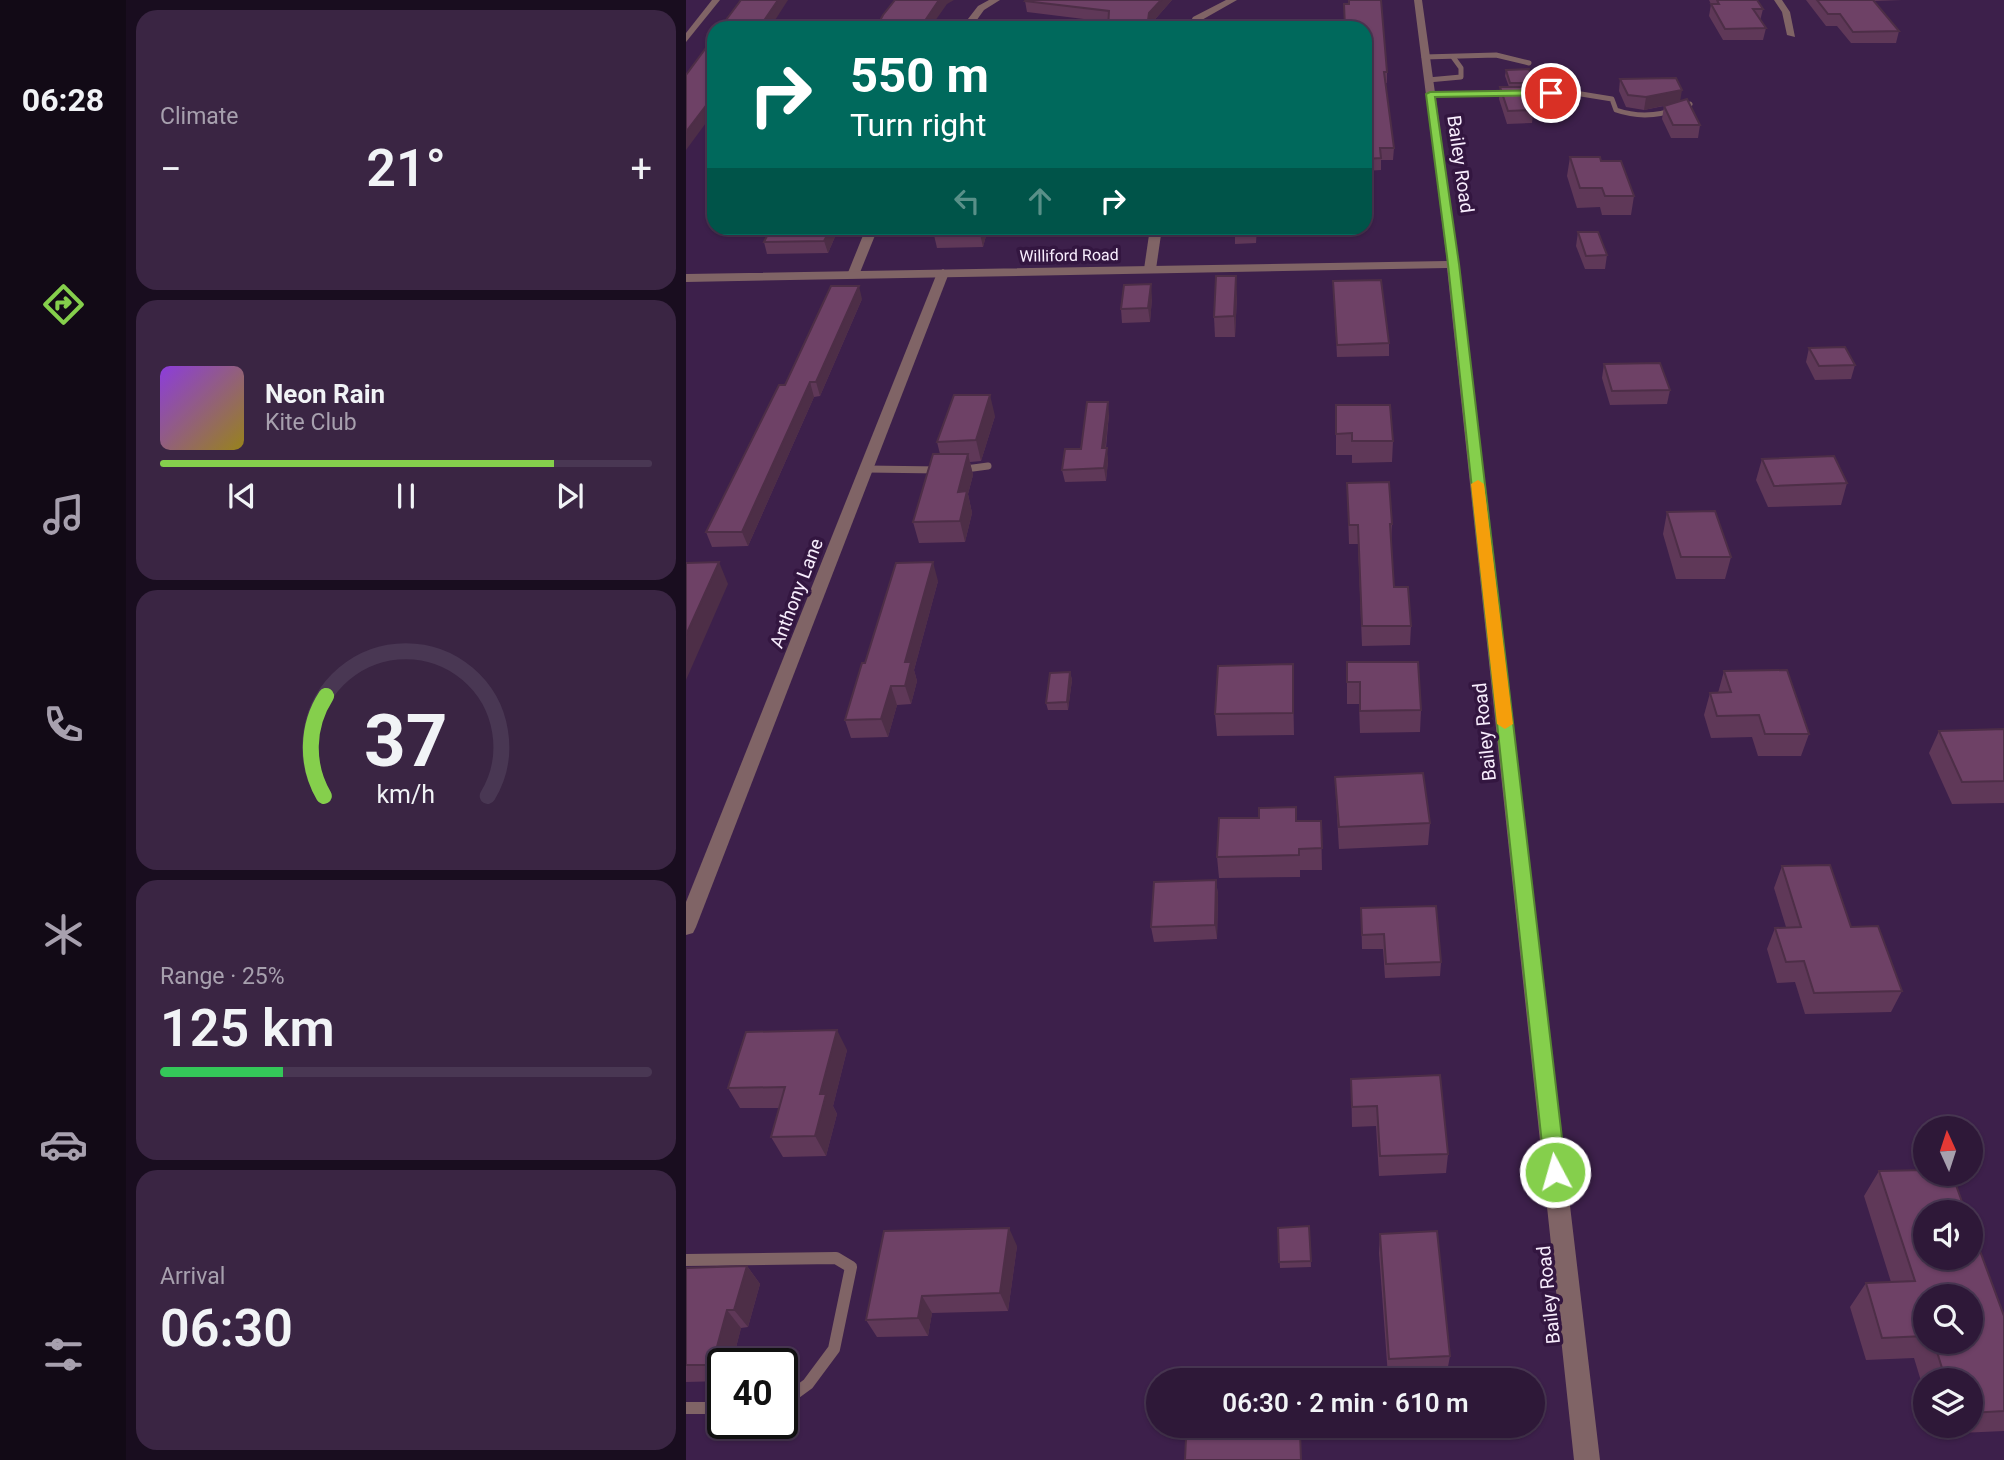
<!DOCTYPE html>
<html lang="en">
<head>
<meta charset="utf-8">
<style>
  body { margin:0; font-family:Roboto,sans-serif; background:#3a2543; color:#f1f3f6; height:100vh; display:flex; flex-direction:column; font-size:26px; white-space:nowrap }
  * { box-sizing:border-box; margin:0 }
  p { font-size:23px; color:#a7a0ae }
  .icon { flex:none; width:38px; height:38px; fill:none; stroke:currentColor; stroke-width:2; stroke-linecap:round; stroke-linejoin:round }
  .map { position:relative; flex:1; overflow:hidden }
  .sheet { display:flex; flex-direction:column; gap:10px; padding:10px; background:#190d1f; width:560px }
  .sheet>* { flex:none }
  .guide { position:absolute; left:21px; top:21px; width:665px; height:214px; border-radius:21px; box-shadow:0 2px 5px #0004,0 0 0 2px #493753; background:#00695c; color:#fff; overflow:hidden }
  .needle { width:46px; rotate:357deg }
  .tools { position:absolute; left:1227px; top:1116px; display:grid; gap:14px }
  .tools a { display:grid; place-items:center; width:70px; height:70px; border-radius:50%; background:#2e1838; box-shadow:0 2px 5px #0004,0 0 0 2px #493753; font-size:35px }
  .speed { position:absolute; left:21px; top:1348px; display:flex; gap:14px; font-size:35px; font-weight:700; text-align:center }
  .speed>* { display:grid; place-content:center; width:91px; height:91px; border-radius:50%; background:#2e1838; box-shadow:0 2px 5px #0004,0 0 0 2px #493753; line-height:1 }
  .speed .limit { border:4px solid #111; border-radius:10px; background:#fff; color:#111 }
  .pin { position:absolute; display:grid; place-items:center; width:60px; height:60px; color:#fff; margin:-30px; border:4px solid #fff; border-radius:50%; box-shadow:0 2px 7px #0007 }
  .me { position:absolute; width:77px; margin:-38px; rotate:354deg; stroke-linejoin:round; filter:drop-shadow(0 0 5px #0008) }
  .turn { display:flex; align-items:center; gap:24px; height:147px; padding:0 28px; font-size:32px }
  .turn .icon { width:91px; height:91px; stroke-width:2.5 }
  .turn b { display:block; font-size:49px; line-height:60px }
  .lanes { display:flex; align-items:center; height:66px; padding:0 28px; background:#0003; justify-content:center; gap:35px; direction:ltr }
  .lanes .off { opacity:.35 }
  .big { font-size:52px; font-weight:600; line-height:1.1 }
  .sheet .tile { flex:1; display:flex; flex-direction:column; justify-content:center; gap:10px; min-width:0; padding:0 24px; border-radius:21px; background:#3a2543 }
  .sheet .dial { align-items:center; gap:0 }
  .dial svg { height:182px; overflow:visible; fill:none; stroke:#493753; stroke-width:7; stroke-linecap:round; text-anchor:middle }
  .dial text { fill:#f1f3f6; stroke:none }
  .song { display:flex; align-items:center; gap:21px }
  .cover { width:84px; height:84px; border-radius:10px; background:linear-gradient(135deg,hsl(270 70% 55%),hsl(50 70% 35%)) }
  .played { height:7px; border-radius:4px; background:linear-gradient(90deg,#85cf4c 80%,#493753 80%) }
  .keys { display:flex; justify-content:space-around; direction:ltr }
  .heat { display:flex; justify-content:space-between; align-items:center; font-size:38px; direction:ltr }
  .charge { height:10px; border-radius:5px; background:linear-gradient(90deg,#34c759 25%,#493753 0) }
  .trip { position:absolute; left:460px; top:1368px; width:399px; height:70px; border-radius:35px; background:#2e1838; box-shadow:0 2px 5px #0004,0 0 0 2px #493753; font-weight:600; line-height:70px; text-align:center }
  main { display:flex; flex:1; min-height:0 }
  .dock { display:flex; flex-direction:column; width:126px; justify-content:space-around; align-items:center; background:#120a16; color:#a7a0ae }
  .dock .icon { width:49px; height:49px }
  .dock .current { color:#85cf4c }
  .dock b { font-size:32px; color:#f1f3f6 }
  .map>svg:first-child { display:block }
</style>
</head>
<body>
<main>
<nav class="dock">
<b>06:28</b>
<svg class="icon current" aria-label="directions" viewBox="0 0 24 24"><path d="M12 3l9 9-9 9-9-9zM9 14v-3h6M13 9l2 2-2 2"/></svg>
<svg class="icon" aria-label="music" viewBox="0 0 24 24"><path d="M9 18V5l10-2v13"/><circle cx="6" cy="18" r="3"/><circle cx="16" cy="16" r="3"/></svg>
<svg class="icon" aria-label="phone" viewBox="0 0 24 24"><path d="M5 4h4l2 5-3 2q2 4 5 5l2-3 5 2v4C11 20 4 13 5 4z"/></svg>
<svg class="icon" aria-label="climate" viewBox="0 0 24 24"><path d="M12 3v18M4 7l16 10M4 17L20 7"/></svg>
<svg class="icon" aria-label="car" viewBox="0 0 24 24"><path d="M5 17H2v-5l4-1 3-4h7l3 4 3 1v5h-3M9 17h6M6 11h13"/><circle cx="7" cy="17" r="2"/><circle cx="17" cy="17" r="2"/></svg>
<svg class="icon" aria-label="filters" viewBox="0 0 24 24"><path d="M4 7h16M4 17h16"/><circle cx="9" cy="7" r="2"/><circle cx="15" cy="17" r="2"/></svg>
</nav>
<section class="sheet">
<div class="tile"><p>Climate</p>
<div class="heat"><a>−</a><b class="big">21°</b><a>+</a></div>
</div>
<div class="tile">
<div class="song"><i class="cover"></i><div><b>Neon Rain</b><p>Kite Club</p></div></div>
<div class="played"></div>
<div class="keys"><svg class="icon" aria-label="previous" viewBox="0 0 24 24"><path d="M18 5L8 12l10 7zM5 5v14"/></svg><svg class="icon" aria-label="pause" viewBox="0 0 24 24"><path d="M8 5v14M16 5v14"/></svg><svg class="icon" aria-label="next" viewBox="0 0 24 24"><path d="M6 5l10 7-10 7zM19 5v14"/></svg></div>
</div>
<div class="tile dial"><svg viewBox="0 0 100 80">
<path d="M14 69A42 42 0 1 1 86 69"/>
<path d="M14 69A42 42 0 0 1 15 25" stroke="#85cf4c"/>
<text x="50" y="56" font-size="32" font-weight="700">37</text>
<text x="50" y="72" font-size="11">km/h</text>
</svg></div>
<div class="tile"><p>Range · 25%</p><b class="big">125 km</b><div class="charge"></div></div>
<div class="tile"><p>Arrival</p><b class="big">06:30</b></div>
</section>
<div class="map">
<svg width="1318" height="1460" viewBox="0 0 1318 1460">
  <rect width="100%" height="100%" fill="#3d204b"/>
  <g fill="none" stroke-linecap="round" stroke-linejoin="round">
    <!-- service-far2 -->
    <g stroke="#806466" stroke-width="5">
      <polyline points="738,57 810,55 843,63"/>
      <polyline points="742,80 775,77 775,68 767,57"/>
      <path d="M843,93H889L926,99L930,110C956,119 979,115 1004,104"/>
      <polyline points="744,94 824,93"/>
    </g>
    <!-- service-far1 -->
    <g stroke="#806466" stroke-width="7">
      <polyline points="181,469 254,470"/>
      <polyline points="272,470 302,466"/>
    </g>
    <!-- service -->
    <g stroke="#806466" stroke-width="12">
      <polyline points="0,1260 150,1258 165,1267 148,1349 122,1384 96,1403"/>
      <polyline points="0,1408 37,1408"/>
    </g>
    <!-- minor -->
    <g fill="#806466" fill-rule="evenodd">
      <polygon points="26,0 34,0 0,42 0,33"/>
      <polygon points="303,0 314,0 298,10 285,28 275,28 292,6"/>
      <polygon points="540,0 551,0 514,21 511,28 501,28 507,17"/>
      <polygon points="1088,0 1096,0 1104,12 1109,37 1101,35 1096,12"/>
      <polygon points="180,228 192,228 173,275 163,278 161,275"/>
      <polygon points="464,228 476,228 470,269 464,273 458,269"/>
      <polygon points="257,269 263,273 10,927 7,933 0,935 0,902 251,273"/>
    </g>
    <!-- tertiary -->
    <polygon fill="#806466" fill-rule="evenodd" points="728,0 736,0 773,264 914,1460 888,1460 761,268 0,282 0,274 761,261"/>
  </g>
  <!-- wall -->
  <g fill="#5f3858" fill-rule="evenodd">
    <polygon points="486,0 464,25 422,22 341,12 339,1"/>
    <polygon points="1023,0 1071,0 1077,9 1074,21 1080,28 1077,40 1037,40 1023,16 1025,4"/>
    <polygon points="1120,0 1216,0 1188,1 1213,31 1210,43 1165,43 1151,26 1140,26"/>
    <polygon points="679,28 701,72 701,83 699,83 708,148 707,160 695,160 695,170 679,171"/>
    <polygon points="820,70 848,83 848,87 859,103 858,115 847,115 846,123 821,124 813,99 814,87 823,87 819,76"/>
    <polygon points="934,79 995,101 1014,125 1012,138 985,138 976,119 978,106 983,105 958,110 940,107 933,91"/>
    <polygon points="884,157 915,161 948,196 945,215 916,215 914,207 891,208 881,176"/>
    <polygon points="85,228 150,228 151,232 142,253 81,254 78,242"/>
    <polygon points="302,228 297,247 251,248 248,235"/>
    <polygon points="549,228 571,228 570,243 549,244"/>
    <polygon points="892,232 921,255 919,269 899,269 890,246"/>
    <polygon points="647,281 703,343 703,356 651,357"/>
    <polygon points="551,296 549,337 529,337 528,317"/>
    <polygon points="466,298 464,322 436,323 435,309"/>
    <polygon points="176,299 134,396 128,397 62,546 26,547 20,532 99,385"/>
    <polygon points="1123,348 1169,365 1165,379 1129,380 1120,362"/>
    <polygon points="918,364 984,390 981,404 924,405 916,378"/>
    <polygon points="650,405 707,441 706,462 666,463 666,455 650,455"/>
    <polygon points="423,414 420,448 422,461 420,481 379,482 376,470"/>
    <polygon points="309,416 295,461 284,462 287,475 282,494 286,513 279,542 233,543 227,522 254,454 251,442"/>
    <polygon points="1076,459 1161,483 1155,505 1082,507 1070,480"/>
    <polygon points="661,483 706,524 705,543 708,587 725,626 724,645 676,646 672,544 663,544"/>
    <polygon points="981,512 1045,557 1039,579 990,579 977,534"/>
    <polygon points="252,581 228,670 231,681 225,704 211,705 202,737 165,738 159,720 179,663"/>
    <polygon points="661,662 735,710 734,732 674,733 673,704 661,704"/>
    <polygon points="1038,671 1123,734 1115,756 1072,756 1066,737 1025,738 1018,715 1024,693 1032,693"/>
    <polygon points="384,672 386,680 382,710 362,710 360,703"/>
    <polygon points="607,687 608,735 531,736 529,714"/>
    <polygon points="1318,729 1318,803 1266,804 1243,753 1253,731"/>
    <polygon points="649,777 744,823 742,845 653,849 650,799"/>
    <polygon points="610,807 610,821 635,821 636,870 614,870 614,877 533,878 531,857 573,818"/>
    <polygon points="1096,866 1165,927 1216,991 1205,1012 1119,1014 1109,982 1091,983 1081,949 1089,928 1100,927 1088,888"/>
    <polygon points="530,880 532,895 531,939 468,942 465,927"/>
    <polygon points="675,908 755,962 754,976 699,978 697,949 676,949"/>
    <polygon points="161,1050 147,1106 151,1114 140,1156 97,1157 85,1137 93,1108 54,1108 42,1088"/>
    <polygon points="665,1079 762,1154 760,1173 693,1176 690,1126 666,1127"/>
    <path d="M1193,1171L1318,1316V1431L1252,1434L1249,1426H1284V1381H1239V1394L1228,1358L1180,1360L1164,1307L1180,1283L1205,1282L1178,1196ZM1239,1297L1284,1342H1239Z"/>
    <polygon points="623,1226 625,1267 594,1268 592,1228"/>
    <polygon points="694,1234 764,1356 761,1372 702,1376 693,1253"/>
    <polygon points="331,1246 322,1311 246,1313 242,1336 191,1337 180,1320"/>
    <polygon points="61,1266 74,1284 62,1327 55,1328 46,1363 37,1363 37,1381 0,1382 0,1268"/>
  </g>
  <!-- shaded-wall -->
  <g fill="#4d2e47">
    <polygon points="92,0 102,0 84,28 73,28"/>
    <polygon points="253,0 268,0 261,4 244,28 234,28"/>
    <polygon points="475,0 486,0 464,25 464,28 461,28 463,13"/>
    <polygon points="996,90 994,102 958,110 960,97"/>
    <polygon points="28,95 28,112 0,150 0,132"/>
    <polygon points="145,228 150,228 151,232 142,253 138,241"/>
    <polygon points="296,228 302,228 297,247 294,234"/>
    <polygon points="550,276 551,296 549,337 548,316"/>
    <polygon points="465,284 466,298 464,322 462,308"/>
    <polygon points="173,286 176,299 134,396 130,382"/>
    <polygon points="124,382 128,397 62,546 56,532"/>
    <polygon points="304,395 309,416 295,461 290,440"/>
    <polygon points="422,402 423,414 418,461 416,448"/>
    <polygon points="421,448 422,461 420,481 418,468"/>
    <polygon points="282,454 287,475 282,494 286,513 279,542 274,521 272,492"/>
    <polygon points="33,562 42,584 0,680 0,635"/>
    <polygon points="247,562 252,581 228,670 231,681 225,704 219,686 219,662"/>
    <polygon points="384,672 386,680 382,710 381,702"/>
    <polygon points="205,686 211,705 202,737 195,719"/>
    <polygon points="530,880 532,895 531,939 529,925"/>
    <polygon points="151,1030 161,1050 147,1106 151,1114 140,1156 129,1136 134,1094"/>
    <polygon points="323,1228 331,1246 322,1311 314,1293"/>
    <polygon points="61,1266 74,1284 62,1327 48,1310"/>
    <polygon points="236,1296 246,1313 242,1336 232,1318"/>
    <polygon points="41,1310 55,1328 46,1363 37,1363 37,1377 26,1365"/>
  </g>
  <!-- building -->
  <g fill="#6e4166" stroke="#4d2e47" stroke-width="2">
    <polygon points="55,0 92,0 73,28 34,28"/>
    <polygon points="209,0 253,0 234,28 190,28 197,15"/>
    <polygon points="340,0 475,0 463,13 461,28 422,28 423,11 339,1"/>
    <polygon points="663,0 695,0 701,72 698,72 708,148 694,148 695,158 679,159 679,28 659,28 658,4 663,4"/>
    <polygon points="1031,0 1071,0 1077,9 1067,9 1080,28 1039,29 1025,4 1033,4"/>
    <polygon points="1131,0 1187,0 1213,31 1167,32 1154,14 1142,14"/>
    <polygon points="28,37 28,95 0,132 0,75"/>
    <polygon points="843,69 848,83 824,83 820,70"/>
    <polygon points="990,78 996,90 960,97 942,95 934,79"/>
    <polygon points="814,87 853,87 859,103 845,103 848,110 822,111"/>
    <polygon points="1001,99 1014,125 987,125 978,106"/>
    <polygon points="884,157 914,157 915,161 935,161 948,196 919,196 916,188 894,188"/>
    <polygon points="85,228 145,228 138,241 78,242"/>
    <polygon points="250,228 296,228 294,234 248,235"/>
    <polygon points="549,228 570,228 570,230 549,231"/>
    <polygon points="892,232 912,232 921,255 900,256"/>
    <polygon points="530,276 550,276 548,316 528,317"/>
    <polygon points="695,280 703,343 651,345 647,281"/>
    <polygon points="465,284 462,308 435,309 438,285"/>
    <polygon points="145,286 173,286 130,382 124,382 56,532 20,532 93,385 99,385"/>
    <polygon points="1159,347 1169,365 1133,366 1123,348"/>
    <polygon points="974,363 984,390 926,391 918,364"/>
    <polygon points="268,395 304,395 290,440 251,442"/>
    <polygon points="401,402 422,402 416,448 421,448 418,468 376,470 379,449 395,449"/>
    <polygon points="650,405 704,405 707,441 666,441 666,433 650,434"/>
    <polygon points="247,454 282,454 272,492 281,491 274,521 227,522"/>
    <polygon points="1148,456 1161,483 1088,486 1076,459"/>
    <polygon points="703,482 706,524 704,524 708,587 722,587 725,626 676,626 672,525 663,525 661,483"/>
    <polygon points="1029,511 1045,557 995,557 981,512"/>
    <polygon points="33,562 0,635 0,563"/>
    <polygon points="247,562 219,662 225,662 219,686 205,686 195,719 159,720 176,663 179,663 210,563"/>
    <polygon points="661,662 732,662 735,710 674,711 674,682 661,682"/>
    <polygon points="607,664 607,713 529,714 532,666"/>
    <polygon points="1101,670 1123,734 1079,734 1073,715 1031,716 1024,693 1045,692 1038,671"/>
    <polygon points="384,672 381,702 360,703 364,673"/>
    <polygon points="1318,729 1318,781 1276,782 1253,731"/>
    <polygon points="737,773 744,823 653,827 649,777"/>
    <polygon points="610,807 610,821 635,821 636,848 613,849 613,855 531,857 533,818 573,818 573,808"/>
    <polygon points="1144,865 1165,927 1192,926 1216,991 1128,993 1118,961 1100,962 1089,928 1115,927 1096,866"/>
    <polygon points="530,880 529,925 465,927 468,882"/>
    <polygon points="750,906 755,962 700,964 698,934 676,935 675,908"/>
    <polygon points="151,1030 134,1094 140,1094 129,1136 85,1137 99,1087 42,1088 60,1032"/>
    <polygon points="754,1075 762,1154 694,1156 691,1106 666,1107 665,1079"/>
    <polygon points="1239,1170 1239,1174 1266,1174 1280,1213 1239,1213 1239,1258 1284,1258 1284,1224 1318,1316 1318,1411 1284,1413 1284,1381 1260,1381 1248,1342 1284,1342 1284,1297 1239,1297 1239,1336 1196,1338 1180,1283 1229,1281 1193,1171"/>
    <polygon points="623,1226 625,1261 593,1262 592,1228"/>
    <polygon points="323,1228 314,1293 236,1296 232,1318 180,1320 198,1231"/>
    <polygon points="751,1231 764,1356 703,1359 694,1234"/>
    <polygon points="61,1266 48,1310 41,1310 26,1365 0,1365 0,1268"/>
    <polygon points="614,1432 615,1460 499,1460 500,1438"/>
  </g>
  <!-- route -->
  <polygon fill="#85cf4c" stroke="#568731" stroke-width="2" points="865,90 869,93 868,95 749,97 773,264 880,1172 877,1179 869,1182 862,1179 859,1172 762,264 740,94 744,92"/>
  <!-- slow -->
  <polygon fill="#f59e0b" points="792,480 798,484 827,724 819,729 811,724 785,484"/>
  <g text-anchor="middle" stroke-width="7" stroke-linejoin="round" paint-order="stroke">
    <!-- far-street labels -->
    <g font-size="16" fill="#f8edfd" stroke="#331640">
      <text transform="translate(383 255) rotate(-1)" y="6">Williford Road</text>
    </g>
    <!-- street labels -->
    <g font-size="19" fill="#f8edfd" stroke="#331640">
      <text transform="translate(775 164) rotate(82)" y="7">Bailey Road</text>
      <text transform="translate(110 593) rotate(-69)" y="7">Anthony Lane</text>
      <text transform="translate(798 732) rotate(-96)" y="7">Bailey Road</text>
      <text transform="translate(862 1295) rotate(-96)" y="7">Bailey Road</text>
    </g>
  </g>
</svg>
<div class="tools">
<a><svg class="needle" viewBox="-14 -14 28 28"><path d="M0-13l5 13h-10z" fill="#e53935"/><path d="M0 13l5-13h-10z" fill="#a7a0ae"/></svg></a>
<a><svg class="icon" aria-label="sound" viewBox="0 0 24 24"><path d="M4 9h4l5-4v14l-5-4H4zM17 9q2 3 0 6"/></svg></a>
<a><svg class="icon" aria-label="search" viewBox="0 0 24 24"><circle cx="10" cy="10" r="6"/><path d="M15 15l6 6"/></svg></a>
<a><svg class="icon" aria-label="layers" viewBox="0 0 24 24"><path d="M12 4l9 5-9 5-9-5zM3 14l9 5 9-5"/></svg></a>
</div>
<div class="speed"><div class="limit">40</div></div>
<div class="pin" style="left:865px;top:93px;background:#d93025"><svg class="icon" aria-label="arrive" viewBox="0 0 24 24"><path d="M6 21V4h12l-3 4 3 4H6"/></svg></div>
<svg class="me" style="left:869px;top:1172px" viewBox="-20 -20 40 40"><circle r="17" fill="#85cf4c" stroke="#fff" stroke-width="3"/><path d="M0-11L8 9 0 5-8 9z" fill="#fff"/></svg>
<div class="trip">06:30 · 2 min · 610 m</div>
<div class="guide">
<div class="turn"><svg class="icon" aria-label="right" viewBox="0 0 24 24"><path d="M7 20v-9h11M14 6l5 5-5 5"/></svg><div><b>550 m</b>Turn right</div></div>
<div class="lanes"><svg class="icon off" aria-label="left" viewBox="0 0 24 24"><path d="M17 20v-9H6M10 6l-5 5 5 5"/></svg><svg class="icon off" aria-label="ahead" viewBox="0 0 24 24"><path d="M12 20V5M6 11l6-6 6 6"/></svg><svg class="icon" aria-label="right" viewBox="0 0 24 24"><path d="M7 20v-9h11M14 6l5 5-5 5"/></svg></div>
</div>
</div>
</main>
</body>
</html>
